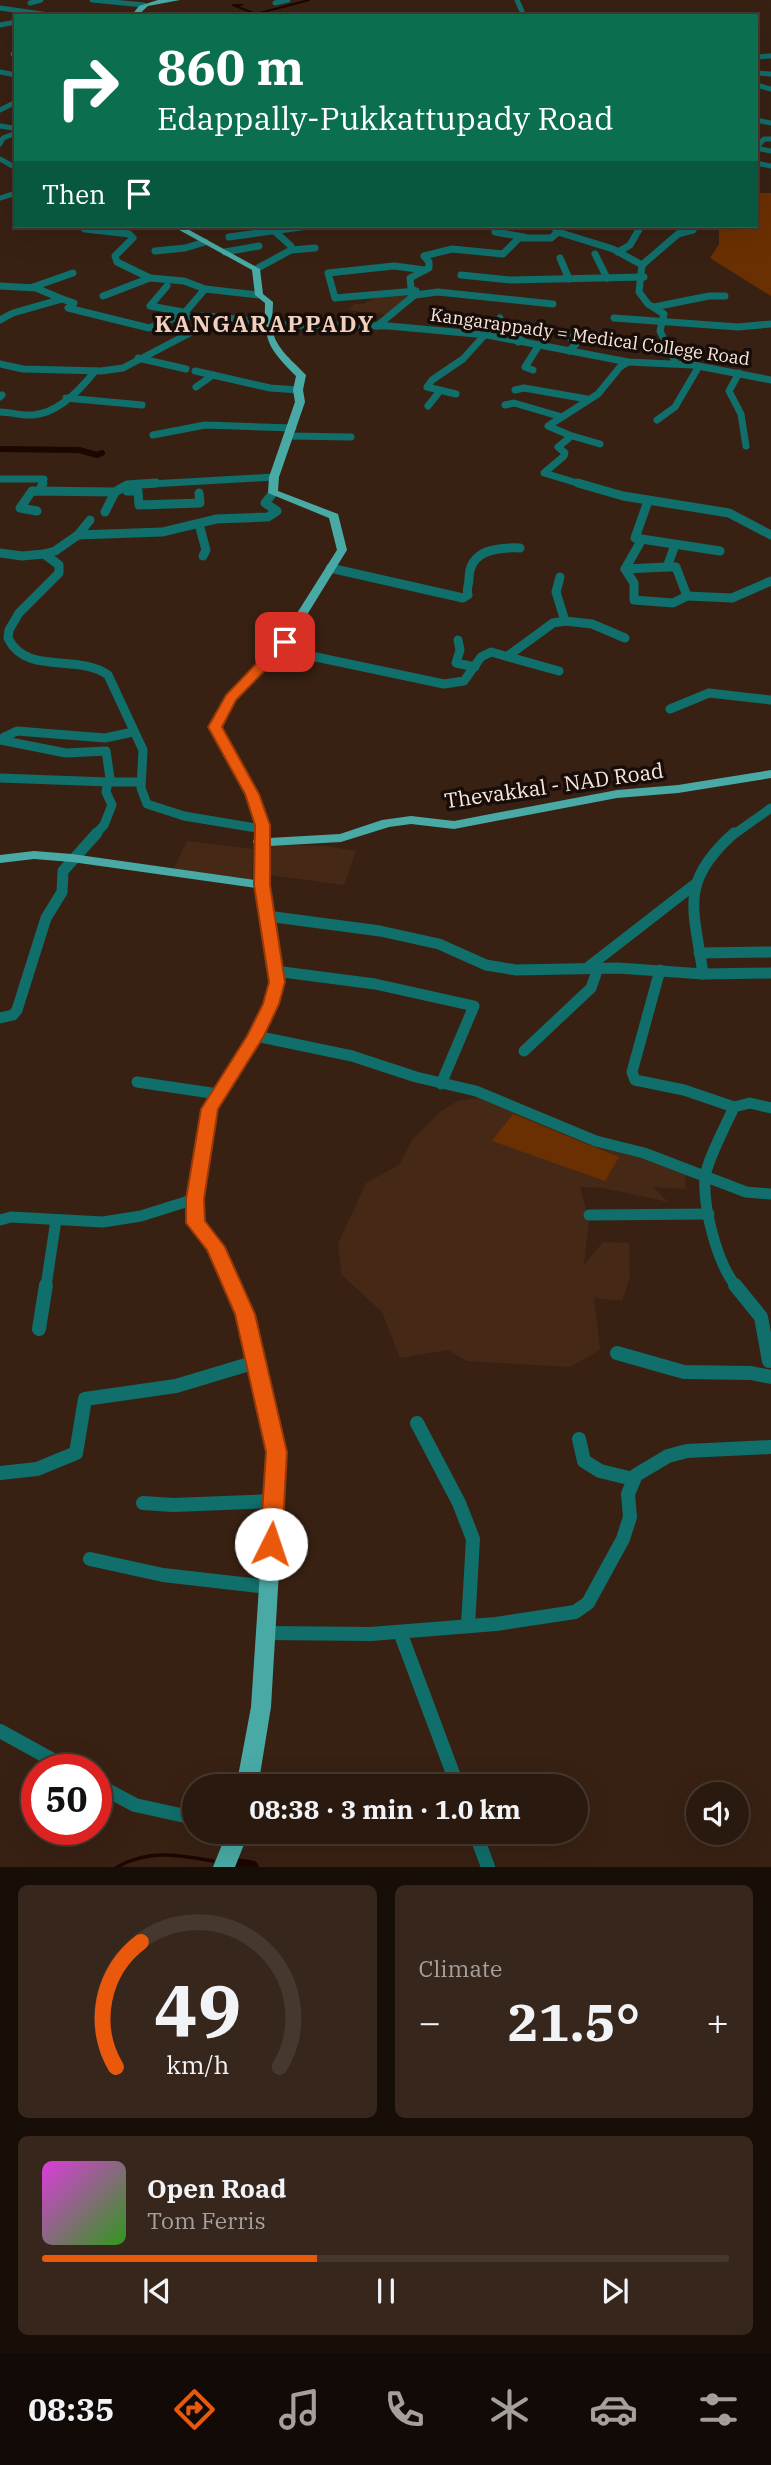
<!DOCTYPE html>
<html lang="en">
<head>
<meta charset="utf-8">
<style>
  body { margin:0; font-family:"IBM Plex Serif",serif; background:#36261c; color:#f1f3f6; height:100vh; display:flex; flex-direction:column; font-size:26px; white-space:nowrap }
  * { box-sizing:border-box; margin:0 }
  p { font-size:23px; color:#a5a09e }
  .icon { flex:none; width:38px; height:38px; fill:none; stroke:currentColor; stroke-width:2; stroke-linecap:round; stroke-linejoin:round }
  .map { position:relative; height:1867px; overflow:hidden }
  .details { display:flex; flex-direction:column; gap:18px; padding:18px; background:#170e08; flex:1 }
  .details>* { flex:none }
  .guide { position:absolute; left:14px; top:14px; width:744px; height:214px; border-radius:0px; box-shadow:0 7px 28px #0002,0 0 0 2px #46382e; background:#0b6e4f; color:#fff; overflow:hidden }
  .buttons { position:absolute; left:686px; top:1782px; display:grid; gap:14px }
  .buttons a { display:grid; place-items:center; width:63px; height:63px; border-radius:50%; background:#2a190e; box-shadow:0 7px 28px #0002,0 0 0 2px #46382e; font-size:35px }
  .speed { position:absolute; left:21px; top:1754px; display:flex; gap:14px; font-size:35px; font-weight:700; text-align:center }
  .speed>* { display:grid; place-content:center; width:91px; height:91px; border-radius:50%; background:#2a190e; box-shadow:0 7px 28px #0002,0 0 0 2px #46382e; line-height:1 }
  .speed .limit { border:10px solid #d22; background:#fff; color:#111 }
  .pin { position:absolute; display:grid; place-items:center; width:60px; height:60px; color:#fff; margin:-30px; border-radius:14px; box-shadow:0 4px 10px #0006 }
  .me { position:absolute; width:77px; margin:-38px; rotate:4deg; stroke-linejoin:round; filter:drop-shadow(0 0 5px #0008) }
  .turn { display:flex; align-items:center; gap:24px; height:147px; padding:0 28px; font-size:32px }
  .turn .icon { width:91px; height:91px; stroke-width:2.5 }
  .turn b { display:block; font-size:49px; line-height:60px }
  .then { display:flex; align-items:center; height:66px; padding:0 28px; background:#0003; gap:14px; font-size:26px }
  .big { font-size:52px; font-weight:700; line-height:1.1 }
  .details .widget { flex:1; display:flex; flex-direction:column; justify-content:center; gap:10px; min-width:0; padding:0 24px; border-radius:10px; background:#36261c }
  .details .dial { align-items:center; gap:0 }
  .dial svg { height:182px; overflow:visible; fill:none; stroke:#46382e; stroke-width:7; stroke-linecap:round; text-anchor:middle }
  .dial text { fill:#f1f3f6; stroke:none }
  .song { display:flex; align-items:center; gap:21px }
  .cover { width:84px; height:84px; border-radius:10px; background:linear-gradient(135deg,hsl(300 70% 55%),hsl(110 70% 35%)) }
  .played { height:7px; border-radius:4px; background:linear-gradient(90deg,#ea580c 40%,#46382e 40%) }
  .keys { display:flex; justify-content:space-around; direction:ltr }
  .heat { display:flex; justify-content:space-between; align-items:center; font-size:38px; direction:ltr }
  .details .tiles { flex:1; display:grid; gap:18px; grid-template-columns:1fr 1fr }
  .widget:last-child { grid-column:span 2 }
  .trip { position:absolute; left:182px; top:1774px; width:406px; height:70px; border-radius:35px; background:#2a190e; box-shadow:0 7px 28px #0002,0 0 0 2px #46382e; font-weight:700; line-height:70px; text-align:center }
  .menu { display:flex; height:112px; justify-content:space-around; align-items:center; background:#110a06; color:#a5a09e }
  .menu .icon { width:49px; height:49px }
  .menu .active { color:#ea580c }
  .menu b { font-size:32px; color:#f1f3f6 }
  .map>svg:first-child { display:block }
</style>
</head>
<body>
<div class="map">
<svg width="771" height="1867" viewBox="0 0 771 1867">
  <rect width="100%" height="100%" fill="#382113"/>
  <!-- built -->
  <g fill="#462816">
    <polygon points="415,293 390,315 349,310 354,304 364,304 375,297"/>
    <polygon points="187,841 253,849 252,880 173,870"/>
    <polygon points="272,845 326,846 356,851 344,885 268,875"/>
    <polygon points="475,1098 521,1109 686,1174 685,1189 653,1187 668,1202 603,1188 580,1187 589,1220 584,1265 603,1242 629,1243 630,1277 622,1301 594,1298 600,1350 570,1367 467,1361 448,1350 400,1358 382,1312 342,1275 338,1244 366,1183 399,1165 413,1139 441,1111 458,1101"/>
  </g>
  <!-- green -->
  <g fill="#6b3002">
    <polygon points="756,193 771,193 771,296 710,258 719,244 719,226 756,226"/>
    <polygon points="513,1114 619,1157 605,1181 492,1141"/>
  </g>
  <g fill="none" stroke-linecap="round" stroke-linejoin="round">
    <!-- stream-far1 -->
    <polyline stroke="#1c0600" stroke-width="2" points="242,5 233,5 256,14 309,0"/>
    <!-- stream -->
    <path stroke="#1c0600" stroke-width="3.5" d="M117,1867C149,1849 179,1855 213,1861"/>
    <!-- canal-far1 -->
    <polyline stroke="#1c0600" stroke-width="6" points="0,449 79,450 97,455 102,453"/>
    <!-- canal -->
    <polyline stroke="#1c0600" stroke-width="13" points="238,1865 252,1867"/>
    <!-- minor-far4 -->
    <g stroke="#106e6b" stroke-width="5">
      <polyline points="92,0 144,5"/>
      <polyline points="517,0 524,16"/>
      <polyline points="30,3 41,0"/>
      <polyline points="275,3 288,0"/>
      <polyline points="0,8 56,16"/>
      <polyline points="0,25 16,22"/>
      <polyline points="13,54 16,57"/>
      <polyline points="756,57 771,56"/>
      <polyline points="0,72 16,75"/>
      <polyline points="756,73 771,74"/>
      <polyline points="756,85 771,89"/>
      <polyline points="0,110 16,102"/>
      <polyline points="756,120 771,123"/>
      <polyline points="0,126 13,128"/>
      <polyline points="0,144 3,138 16,133"/>
      <polyline points="756,148 764,139 771,139"/>
      <polyline points="756,148 771,151"/>
      <polyline points="0,159 16,168"/>
      <polyline points="756,163 771,166"/>
      <polyline points="0,198 16,193"/>
    </g>
    <!-- minor-far3 -->
    <g stroke="#106e6b" stroke-width="7">
      <polyline points="81,226 85,229 129,234 133,238 115,256 117,262 150,278 184,281 205,289 259,295"/>
      <polyline points="553,226 558,232 613,249 642,265 639,292 648,304 664,314 660,331 676,363"/>
      <polyline points="271,228 291,246 291,250"/>
      <polyline points="495,232 524,237"/>
      <polyline points="229,237 308,226"/>
      <polyline points="155,251 185,248 205,242"/>
      <polyline points="225,252 259,246"/>
      <polyline points="618,252 630,245 641,226"/>
      <polyline points="595,254 607,278"/>
      <polyline points="560,258 569,279"/>
      <polyline points="642,265 678,234 693,230"/>
      <polyline points="256,269 291,250 315,248"/>
      <polyline points="461,275 511,280 644,277"/>
      <polyline points="0,286 36,288 62,299 13,313 0,320"/>
      <polyline points="167,286 150,306 183,312"/>
      <polyline points="33,287 73,273"/>
      <polyline points="416,291 335,298 328,273 394,266 425,270"/>
      <polyline points="415,295 438,292 553,304"/>
      <polyline points="103,296 150,278"/>
      <polyline points="62,299 74,303 68,308 149,328 177,317 205,316"/>
      <polyline points="654,307 709,296 725,296"/>
      <polyline points="181,317 205,289"/>
      <polyline points="614,318 738,327 771,324"/>
      <polyline points="279,325 389,326 487,335 628,362 693,365 771,380"/>
      <polyline points="377,326 417,293 411,288 410,278 429,268 429,262 424,256 452,249 503,254 519,238 551,238 558,232"/>
      <polyline points="494,327 524,334 518,342"/>
      <polyline points="569,337 576,344 569,351"/>
      <polyline points="138,358 186,369"/>
      <polyline points="0,364 23,369 101,371 123,368 190,333 198,320 208,316 262,322"/>
      <polyline points="533,370 525,367 539,345"/>
      <polyline points="195,371 213,375"/>
      <polyline points="739,373 729,391 741,414 746,446"/>
      <polyline points="196,387 213,375 270,388 298,390"/>
      <polyline points="515,390 524,388 587,399"/>
      <polyline points="456,394 427,387 432,380 463,359 500,318"/>
      <polyline points="0,397 2,395"/>
      <polyline points="66,398 142,405"/>
      <polyline points="505,405 514,403 562,417"/>
      <polyline points="428,406 439,392"/>
      <path d="M0,412C11,412 22,416 33,415C58,413 81,389 95,371"/>
      <polyline points="657,420 675,407 699,366"/>
      <polyline points="153,435 205,425 293,428"/>
      <polyline points="569,435 600,444"/>
      <polyline points="290,436 351,437"/>
      <polyline points="0,479 44,479 42,485"/>
      <polyline points="133,485 274,477"/>
      <polyline points="584,485 544,473 564,456 565,453 558,447 569,438 569,435 548,426 598,394 620,367 628,362"/>
    </g>
    <!-- minor-far2 -->
    <g stroke="#106e6b" stroke-width="9">
      <polyline points="578,483 623,496 729,513 771,535"/>
      <polyline points="40,490 43,483"/>
      <polyline points="127,491 138,491 139,505 200,503 199,493"/>
      <polyline points="648,501 635,538 720,551"/>
      <polyline points="37,511 20,508 32,491 115,492 127,485 156,483"/>
      <polyline points="105,512 115,492"/>
      <polyline points="199,524 206,550 203,556"/>
      <polyline points="78,535 90,520"/>
      <polyline points="641,541 625,569 634,583 634,600 673,603 687,596 676,567 667,567"/>
      <polyline points="0,553 22,556 44,554 55,551 78,535 162,532 216,519 268,517 277,511 265,503 273,493"/>
      <path d="M44,554L59,565V573L19,613L9,630L8,638C26,676 78,653 108,675L143,750L141,788L147,804L184,816L262,829"/>
      <path d="M330,568L463,598L468,595C466,589 469,585 469,579C469,550 497,547 520,548"/>
      <polyline points="625,569 667,567 675,545"/>
      <polyline points="687,596 732,598 771,581"/>
      <polyline points="565,621 592,624 625,638"/>
      <polyline points="458,640 460,650 456,663 475,667"/>
      <polyline points="278,649 444,684 464,681 481,657 491,652 559,671"/>
      <polyline points="509,655 553,623 565,621 556,592 560,577"/>
      <polyline points="670,709 709,693 771,700"/>
      <polyline points="4,737 17,731 105,738 133,732"/>
      <polyline points="0,740 66,753 106,751 110,778 108,782 141,782"/>
      <polyline points="0,778 108,782 106,792 112,805 104,825 95,835"/>
      <polyline points="733,835 771,808"/>
    </g>
    <!-- minor-far1 -->
    <g stroke="#106e6b" stroke-width="11">
      <polyline points="267,916 380,931 439,944 486,965 516,970 618,968 703,974 771,973"/>
      <polyline points="699,953 771,952"/>
      <polyline points="587,968 694,885"/>
      <polyline points="660,970 632,1072 635,1080 684,1090 734,1107"/>
      <polyline points="275,971 375,984 474,1006 441,1084"/>
      <path d="M703,974C694,908 678,883 734,833"/>
      <polyline points="0,1018 13,1015 17,1010 46,918 62,892 63,871 97,833"/>
      <polyline points="256,1036 352,1056 416,1077 476,1091 596,1141 644,1153 746,1192 771,1194"/>
      <polyline points="524,1051 591,988 598,968"/>
      <polyline points="137,1082 218,1094"/>
      <polyline points="589,1215 709,1214"/>
      <polyline points="0,1220 11,1217 103,1222 141,1216 195,1199"/>
      <polyline points="46,1286 56,1220"/>
      <path d="M736,1286C717,1263 703,1208 705,1178C706,1162 727,1123 734,1107L750,1103L771,1108"/>
    </g>
    <!-- minor -->
    <g stroke="#106e6b" stroke-width="14">
      <polyline points="735,1285 761,1317 769,1361"/>
      <polyline points="39,1329 46,1285"/>
      <polyline points="617,1353 684,1372 751,1373 771,1377"/>
      <polyline points="417,1423 459,1503 473,1539 468,1625"/>
      <polyline points="579,1439 584,1461 600,1471 633,1479"/>
      <polyline points="0,1473 37,1469 76,1453 85,1399 176,1386 256,1362"/>
      <polyline points="143,1503 173,1505 274,1501"/>
      <polyline points="90,1559 163,1575 268,1587"/>
      <polyline points="400,1632 458,1787"/>
      <polyline points="266,1633 371,1634 496,1624 575,1612 588,1603 623,1539 630,1517 628,1494 636,1475 668,1456 687,1451 771,1447"/>
      <polyline points="0,1731 69,1769"/>
      <polyline points="96,1784 135,1805 194,1818"/>
      <polyline points="475,1832 488,1867"/>
    </g>
    <!-- major -->
    <g fill="#49aaa5" fill-rule="evenodd">
      <polygon points="158,0 180,0 148,6 137,16 131,16 139,6"/>
      <path d="M172,226H182L260,269L263,294L273,302C273,309 272,318 272,324C272,346 292,360 306,375L303,390L305,402L279,477L278,491L338,514L347,550L289,644L235,700L221,727C240,761 268,798 269,838L340,834L382,820L411,816L454,821L617,790L678,785L771,770V778L678,793L617,798L454,829L411,824L389,827L341,842L269,846V885L284,982L278,1004L263,1036L217,1109L203,1199L204,1222L223,1247L254,1314L286,1452L271,1707L258,1787H236L251,1707L268,1452L236,1314L208,1250L188,1223L187,1199L201,1109L249,1036L264,1004L270,982L256,888L72,862L34,859L0,863V855L34,851L72,854L255,880V845L253,842C265,814 223,753 209,727L226,695L280,640L337,550L329,518L268,493L269,477L295,402L293,390L296,376C268,348 264,341 265,303L255,295L252,270Z"/>
      <polygon points="227,1832 249,1832 235,1867 213,1867"/>
    </g>
  </g>
  <!-- route -->
  <polygon fill="#ea580c" stroke="#983908" stroke-width="2" points="285,638 291,642 290,645 236,700 222,727 259,794 270,825 270,885 285,982 279,1004 264,1036 218,1109 204,1199 205,1221 225,1247 255,1314 287,1452 282,1544 279,1550 271,1553 263,1550 260,1544 266,1452 235,1314 207,1250 186,1223 186,1199 201,1109 247,1036 263,1004 269,982 254,885 255,825 245,794 208,727 226,695 280,639"/>
  <g text-anchor="middle" stroke-width="7" stroke-linejoin="round" paint-order="stroke">
    <!-- far-street labels -->
    <g font-size="18" fill="#f9e8df" stroke="#180d08">
      <text transform="translate(590 337) rotate(8)" y="6">Kangarappady = Medical College Road</text>
    </g>
    <!-- street labels -->
    <g font-size="21" fill="#f9e8df" stroke="#180d08">
      <text transform="translate(554 786) rotate(-8)" y="7">Thevakkal - NAD Road</text>
    </g>
    <!-- far-district labels -->
    <g font-size="23" font-weight="bold" letter-spacing="2" fill="#f0d0be" stroke="#180d08">
      <text x="265" y="332">KANGARAPPADY</text>
    </g>
  </g>
</svg>
<div class="buttons">
<a><svg class="icon" aria-label="sound" viewBox="0 0 24 24"><path d="M4 9h4l5-4v14l-5-4H4zM17 9q2 3 0 6"/></svg></a>
</div>
<div class="speed"><div class="limit">50</div></div>
<div class="pin" style="left:285px;top:642px;background:#d93025"><svg class="icon" aria-label="arrive" viewBox="0 0 24 24"><path d="M6 21V4h12l-3 4 3 4H6"/></svg></div>
<svg class="me" style="left:271px;top:1544px" viewBox="-20 -20 40 40"><circle r="19" fill="#fff"/><path d="M0-13L10 11 0 6-10 11z" fill="#ea580c"/></svg>
<div class="trip">08:38 · 3 min · 1.0 km</div>
<div class="guide">
<div class="turn"><svg class="icon" aria-label="right" viewBox="0 0 24 24"><path d="M7 20v-9h11M14 6l5 5-5 5"/></svg><div><b>860 m</b>Edappally-Pukkattupady Road</div></div>
<div class="then">Then<svg class="icon" aria-label="arrive" viewBox="0 0 24 24"><path d="M6 21V4h12l-3 4 3 4H6"/></svg></div>
</div>
</div>
<section class="details">
<div class="tiles">
<div class="widget dial"><svg viewBox="0 0 100 80">
<path d="M14 69A42 42 0 1 1 86 69"/>
<path d="M14 69A42 42 0 0 1 25 14" stroke="#ea580c"/>
<text x="50" y="56" font-size="32" font-weight="700">49</text>
<text x="50" y="72" font-size="11">km/h</text>
</svg></div>
<div class="widget"><p>Climate</p>
<div class="heat"><a>−</a><b class="big">21.5°</b><a>+</a></div>
</div>
<div class="widget">
<div class="song"><i class="cover"></i><div><b>Open Road</b><p>Tom Ferris</p></div></div>
<div class="played"></div>
<div class="keys"><svg class="icon" aria-label="previous" viewBox="0 0 24 24"><path d="M18 5L8 12l10 7zM5 5v14"/></svg><svg class="icon" aria-label="pause" viewBox="0 0 24 24"><path d="M8 5v14M16 5v14"/></svg><svg class="icon" aria-label="next" viewBox="0 0 24 24"><path d="M6 5l10 7-10 7zM19 5v14"/></svg></div>
</div>
</div>
</section>
<nav class="menu">
<b>08:35</b>
<svg class="icon active" aria-label="directions" viewBox="0 0 24 24"><path d="M12 3l9 9-9 9-9-9zM9 14v-3h6M13 9l2 2-2 2"/></svg>
<svg class="icon" aria-label="music" viewBox="0 0 24 24"><path d="M9 18V5l10-2v13"/><circle cx="6" cy="18" r="3"/><circle cx="16" cy="16" r="3"/></svg>
<svg class="icon" aria-label="phone" viewBox="0 0 24 24"><path d="M5 4h4l2 5-3 2q2 4 5 5l2-3 5 2v4C11 20 4 13 5 4z"/></svg>
<svg class="icon" aria-label="climate" viewBox="0 0 24 24"><path d="M12 3v18M4 7l16 10M4 17L20 7"/></svg>
<svg class="icon" aria-label="car" viewBox="0 0 24 24"><path d="M5 17H2v-5l4-1 3-4h7l3 4 3 1v5h-3M9 17h6M6 11h13"/><circle cx="7" cy="17" r="2"/><circle cx="17" cy="17" r="2"/></svg>
<svg class="icon" aria-label="filters" viewBox="0 0 24 24"><path d="M4 7h16M4 17h16"/><circle cx="9" cy="7" r="2"/><circle cx="15" cy="17" r="2"/></svg>
</nav>
</body>
</html>
